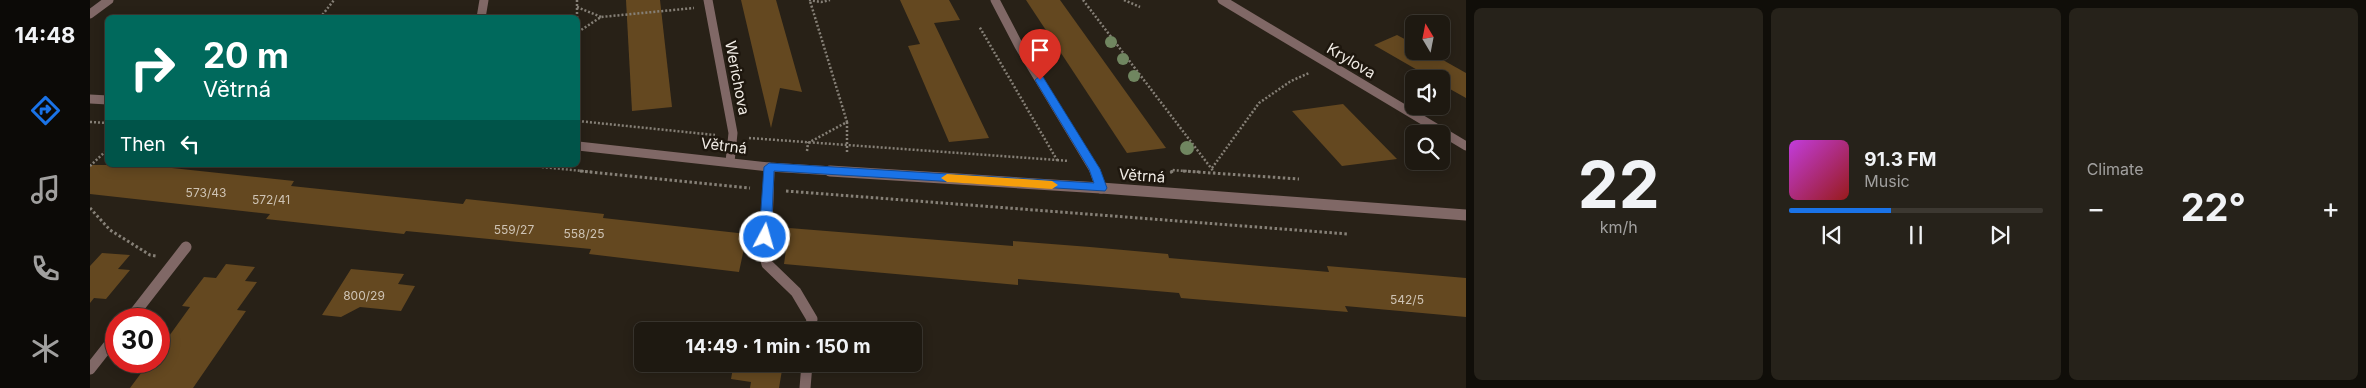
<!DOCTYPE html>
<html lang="en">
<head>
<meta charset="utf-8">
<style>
  body { margin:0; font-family:Inter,sans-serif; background:#26221a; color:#f1f3f6; height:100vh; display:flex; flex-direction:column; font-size:19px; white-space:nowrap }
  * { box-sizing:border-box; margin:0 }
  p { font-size:16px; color:#a1a09f }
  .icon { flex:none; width:28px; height:28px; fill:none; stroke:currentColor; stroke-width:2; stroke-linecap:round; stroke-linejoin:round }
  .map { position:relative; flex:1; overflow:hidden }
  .details { display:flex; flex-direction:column; gap:8px; padding:8px; background:#100e09; width:900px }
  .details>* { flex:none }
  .top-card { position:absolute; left:15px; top:15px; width:475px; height:152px; border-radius:8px; box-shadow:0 2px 12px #0003,0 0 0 1px #3c3831; background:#00695c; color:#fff; overflow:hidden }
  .needle { width:32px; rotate:350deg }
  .buttons { position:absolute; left:1315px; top:15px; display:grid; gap:10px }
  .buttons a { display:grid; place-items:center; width:45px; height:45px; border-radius:8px; background:#1e1911; box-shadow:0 2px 12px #0003,0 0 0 1px #3c3831; font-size:25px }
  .speed { position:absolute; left:15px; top:308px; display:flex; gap:10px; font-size:25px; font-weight:700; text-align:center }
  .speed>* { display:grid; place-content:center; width:65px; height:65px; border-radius:50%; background:#1e1911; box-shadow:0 2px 12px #0003,0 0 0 1px #3c3831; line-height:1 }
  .speed .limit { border:8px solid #d22; background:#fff; color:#111 }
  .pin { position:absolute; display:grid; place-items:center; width:42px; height:42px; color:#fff; margin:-51px -21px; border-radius:50% 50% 50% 0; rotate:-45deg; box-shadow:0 0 5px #0007 }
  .pin .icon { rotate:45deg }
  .me { position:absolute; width:55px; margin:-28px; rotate:6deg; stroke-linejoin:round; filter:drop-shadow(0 0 4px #0008) }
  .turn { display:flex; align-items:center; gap:18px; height:105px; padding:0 15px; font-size:22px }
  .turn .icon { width:65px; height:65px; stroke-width:2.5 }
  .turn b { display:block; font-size:35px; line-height:42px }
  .then { display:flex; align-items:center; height:48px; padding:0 15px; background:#0003; gap:10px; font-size:19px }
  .big { font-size:38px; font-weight:700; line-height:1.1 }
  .details .card { flex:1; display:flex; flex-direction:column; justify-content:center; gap:8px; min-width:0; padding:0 18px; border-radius:8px; background:#26221a }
  .details .dial { align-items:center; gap:0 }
  .dial b { font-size:65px; line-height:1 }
  .song { display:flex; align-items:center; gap:15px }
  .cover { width:60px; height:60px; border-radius:8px; background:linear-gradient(135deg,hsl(290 70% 55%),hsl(0 70% 35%)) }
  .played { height:5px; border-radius:2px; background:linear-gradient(90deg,#1a73e8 40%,#3c3831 40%) }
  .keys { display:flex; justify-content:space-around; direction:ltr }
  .heat { display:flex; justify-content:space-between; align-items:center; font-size:28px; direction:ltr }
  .details .tiles { flex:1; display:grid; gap:8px; grid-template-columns:repeat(3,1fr) }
  .trip { position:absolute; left:544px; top:322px; width:288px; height:50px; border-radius:8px; background:#1e1911; box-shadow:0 2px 12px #0003,0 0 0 1px #3c3831; font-weight:700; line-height:50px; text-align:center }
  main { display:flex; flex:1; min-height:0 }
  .tabs { display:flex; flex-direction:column; width:90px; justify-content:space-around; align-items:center; background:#0c0a07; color:#a1a09f }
  .tabs .icon { width:35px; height:35px }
  .tabs .selected { color:#1a73e8 }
  .tabs b { font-size:22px; color:#f1f3f6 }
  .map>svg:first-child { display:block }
</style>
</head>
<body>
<main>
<nav class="tabs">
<b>14:48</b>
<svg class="icon selected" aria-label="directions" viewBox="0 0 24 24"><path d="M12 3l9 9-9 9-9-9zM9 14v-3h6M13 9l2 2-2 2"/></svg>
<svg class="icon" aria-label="music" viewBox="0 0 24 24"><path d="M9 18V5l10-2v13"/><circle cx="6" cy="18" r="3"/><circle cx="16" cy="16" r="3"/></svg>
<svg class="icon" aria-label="phone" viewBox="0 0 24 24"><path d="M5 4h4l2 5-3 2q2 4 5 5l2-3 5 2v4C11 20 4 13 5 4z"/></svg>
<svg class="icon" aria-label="climate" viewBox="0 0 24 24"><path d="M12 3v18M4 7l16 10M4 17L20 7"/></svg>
</nav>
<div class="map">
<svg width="1376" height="388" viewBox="0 0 1376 388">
  <rect width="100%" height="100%" fill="#282117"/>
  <!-- building -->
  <g fill="#644820">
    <polygon points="536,0 570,0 582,107 542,111"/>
    <polygon points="651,0 686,0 712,92 690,88 681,128"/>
    <polygon points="810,0 859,0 870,20 844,23 899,138 859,142 818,46 830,44"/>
    <polygon points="936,0 970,0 1076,148 1037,153"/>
    <polygon points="1307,35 1324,44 1324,51 1337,51 1376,73 1376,98 1351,84 1351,79 1343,79 1284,45"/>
    <polygon points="1253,104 1307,159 1252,166 1202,111"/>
    <polygon points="0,165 54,165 204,181 201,186 373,204 376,199 514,214 513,218 657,234 649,272 499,254 501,249 316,231 314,234 176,219 180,214 0,194"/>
    <polygon points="699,228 923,246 923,241 1000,247 1078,254 1079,258 1239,272 1237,266 1376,278 1376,317 1255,306 1258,312 1091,298 1089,293 928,279 928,285 694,264"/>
    <polygon points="12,253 40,255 28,269 40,270 16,299 4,298 0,303 0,266"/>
    <polygon points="136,264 165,267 155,281 167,282 147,310 156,311 103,388 40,388 60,361 69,361 69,350 100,307 92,306 114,277 126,278"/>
    <polygon points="261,269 314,274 308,284 325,286 311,311 270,307 251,317 232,315"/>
    <polygon points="607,364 693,364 689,388 660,388 661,382 641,379 643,368"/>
  </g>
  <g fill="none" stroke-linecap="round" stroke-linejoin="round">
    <!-- path-far1 -->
    <g stroke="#868077" stroke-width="2.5" stroke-dasharray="2 2" stroke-linecap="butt">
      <polyline points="487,0 487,18"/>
      <polyline points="719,0 731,2 740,0"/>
      <polyline points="993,0 1124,172"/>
      <polyline points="1034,0 1050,7"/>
      <polyline points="487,7 511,17"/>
      <polyline points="230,18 244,0"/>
      <polyline points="488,32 511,17 604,8"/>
      <polyline points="488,121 625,135"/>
      <polyline points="0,122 18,123"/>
      <polyline points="757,122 757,154"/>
      <polyline points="659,138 967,160 889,26"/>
      <polyline points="717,151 718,143 757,122 720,1"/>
      <polyline points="967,160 979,161"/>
      <polyline points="432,165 502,172"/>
      <polyline points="0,166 18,149"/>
      <polyline points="1122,168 1169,103 1201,81 1219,73"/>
      <polyline points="1082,172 1081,170 1111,172"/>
    </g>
    <!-- path -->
    <g stroke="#868077" stroke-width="3" stroke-dasharray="2.5 2.5" stroke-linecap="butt">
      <polyline points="490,171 660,188"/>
      <polyline points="1081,171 1083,175"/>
      <polyline points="1093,171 1209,179"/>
      <polyline points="696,191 1258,234"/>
      <polyline points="0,208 20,230 60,255 66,256"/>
    </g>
    <!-- street-far1 -->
    <g stroke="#806866" stroke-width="9">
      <polyline points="618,0 643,133 640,162"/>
      <polyline points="905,0 929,46 1005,172"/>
      <polyline points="1132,0 1376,146"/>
      <polyline points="0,14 19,0"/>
      <polyline points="391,18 394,0"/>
      <polyline points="0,99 18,100"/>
      <polyline points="488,146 679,167 759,172"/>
      <polyline points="679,172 679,167"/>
    </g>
    <!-- street -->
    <g stroke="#806866" stroke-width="11">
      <polyline points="679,171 677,224 673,249 677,264 706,292 722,319 720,331"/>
      <polyline points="740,171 1011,188 1376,215"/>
      <polyline points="1005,171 1011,188"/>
      <polyline points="40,319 96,247"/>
      <polyline points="0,369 26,336"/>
      <polyline points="715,388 717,364"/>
    </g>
  </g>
  <!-- trees -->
  <g fill="#708660">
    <circle cx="1021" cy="42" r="6"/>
    <circle cx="1033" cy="59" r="6"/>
    <circle cx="1044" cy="76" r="6"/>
    <circle cx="1097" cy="148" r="7"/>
  </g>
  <!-- route -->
  <polygon fill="#1a73e8" stroke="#114b97" points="950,76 953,77 1010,169 1017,188 1015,191 684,171 681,237 679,240 671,240 669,237 674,167 679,163 1004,183 999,169 945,80"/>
  <!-- slow -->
  <polygon fill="#f59e0b" points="857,174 962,181 968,185 962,189 857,182 851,178"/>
  <g text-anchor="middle" stroke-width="5" stroke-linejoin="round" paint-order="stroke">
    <!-- number labels -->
    <g font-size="12" fill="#cec3b4">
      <text x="116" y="197">573/43</text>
      <text x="181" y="204">572/41</text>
      <text x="424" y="234">559/27</text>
      <text x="494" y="238">558/25</text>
      <text x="274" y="300">800/29</text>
      <text x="1317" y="304">542/5</text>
    </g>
    <!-- street labels -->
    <g font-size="15" fill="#f1ece5" stroke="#1e170e">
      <text transform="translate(1261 61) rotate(31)" y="5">Krylova</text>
      <text transform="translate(647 78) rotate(79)" y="5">Werichova</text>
      <text transform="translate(634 146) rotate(7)" y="5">Větrná</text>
      <text transform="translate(1052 176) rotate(4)" y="5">Větrná</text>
    </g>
  </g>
</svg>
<div class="buttons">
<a><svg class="needle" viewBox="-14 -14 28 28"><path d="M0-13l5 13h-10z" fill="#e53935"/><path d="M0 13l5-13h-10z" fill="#a1a09f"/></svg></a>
<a><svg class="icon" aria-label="sound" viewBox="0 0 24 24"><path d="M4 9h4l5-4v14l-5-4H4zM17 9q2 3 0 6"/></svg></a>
<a><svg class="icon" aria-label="search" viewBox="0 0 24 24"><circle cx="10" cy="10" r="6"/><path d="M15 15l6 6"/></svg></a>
</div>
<div class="speed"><div class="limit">30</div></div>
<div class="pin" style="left:950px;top:80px;background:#d93025"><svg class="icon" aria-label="arrive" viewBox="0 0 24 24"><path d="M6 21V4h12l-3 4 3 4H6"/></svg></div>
<svg class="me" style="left:675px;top:237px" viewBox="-20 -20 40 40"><circle r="17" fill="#1a73e8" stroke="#fff" stroke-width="3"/><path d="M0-11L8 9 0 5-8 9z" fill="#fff"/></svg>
<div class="trip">14:49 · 1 min · 150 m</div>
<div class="top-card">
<div class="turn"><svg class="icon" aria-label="right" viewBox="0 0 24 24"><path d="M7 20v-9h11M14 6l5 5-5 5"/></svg><div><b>20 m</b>Větrná</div></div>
<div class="then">Then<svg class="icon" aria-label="left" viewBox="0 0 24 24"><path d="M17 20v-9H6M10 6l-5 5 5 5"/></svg></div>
</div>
</div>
<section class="details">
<div class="tiles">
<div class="card dial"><b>22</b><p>km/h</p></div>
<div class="card">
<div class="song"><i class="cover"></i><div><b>91.3 FM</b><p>Music</p></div></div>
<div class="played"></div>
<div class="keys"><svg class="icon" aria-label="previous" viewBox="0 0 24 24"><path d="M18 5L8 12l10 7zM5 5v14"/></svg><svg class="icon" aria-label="pause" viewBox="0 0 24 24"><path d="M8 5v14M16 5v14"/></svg><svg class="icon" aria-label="next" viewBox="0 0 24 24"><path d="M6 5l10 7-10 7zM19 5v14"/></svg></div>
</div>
<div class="card"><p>Climate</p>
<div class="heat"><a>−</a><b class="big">22°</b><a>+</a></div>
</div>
</div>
</section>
</main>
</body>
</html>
